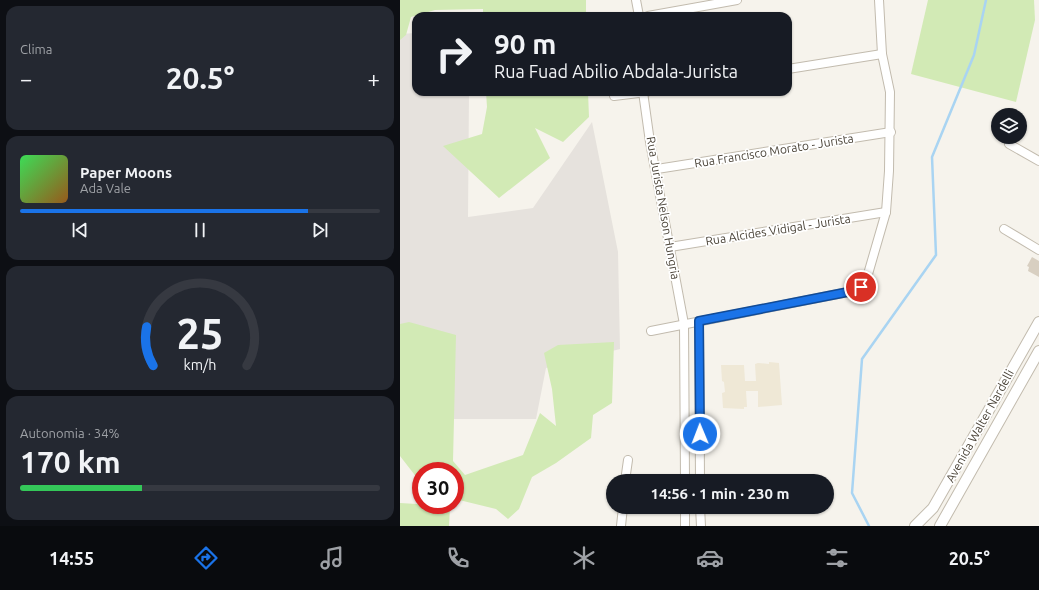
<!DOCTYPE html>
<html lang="pt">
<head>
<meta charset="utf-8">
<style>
  body { margin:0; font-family:Ubuntu,sans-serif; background:#242831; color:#f1f3f6; height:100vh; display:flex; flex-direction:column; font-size:15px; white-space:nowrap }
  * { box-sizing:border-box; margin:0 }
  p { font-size:13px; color:#9ea1a6 }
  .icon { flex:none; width:22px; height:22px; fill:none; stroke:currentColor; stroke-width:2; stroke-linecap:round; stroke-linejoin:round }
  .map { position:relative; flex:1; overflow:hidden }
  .drawer { display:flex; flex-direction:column; gap:6px; padding:6px; background:#0d0f14; width:400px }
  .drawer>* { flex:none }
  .top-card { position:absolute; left:12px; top:12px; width:380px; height:84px; border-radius:12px; box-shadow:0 1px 3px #0004; background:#171b24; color:#f1f3f6; overflow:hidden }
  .controls { position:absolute; left:591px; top:108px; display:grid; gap:8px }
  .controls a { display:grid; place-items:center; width:36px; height:36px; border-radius:50%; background:#171b24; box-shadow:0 1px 3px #0004; font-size:20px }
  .speed { position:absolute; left:12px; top:462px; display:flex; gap:8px; font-size:20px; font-weight:700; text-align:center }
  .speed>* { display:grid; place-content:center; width:52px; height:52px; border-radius:50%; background:#171b24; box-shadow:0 1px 3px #0004; line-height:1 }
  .speed .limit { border:6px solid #d22; background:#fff; color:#111 }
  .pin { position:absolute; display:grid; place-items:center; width:34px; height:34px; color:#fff; margin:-17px; border:2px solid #fff; border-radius:50%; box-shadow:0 1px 4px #0007 }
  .me { position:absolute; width:44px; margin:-22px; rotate:359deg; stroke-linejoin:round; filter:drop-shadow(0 0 3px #0008) }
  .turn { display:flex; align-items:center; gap:14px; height:84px; padding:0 16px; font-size:18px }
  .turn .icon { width:52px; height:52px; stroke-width:2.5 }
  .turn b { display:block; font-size:28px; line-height:34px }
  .big { font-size:30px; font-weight:700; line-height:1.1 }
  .drawer .tile { flex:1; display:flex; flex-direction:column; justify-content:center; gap:6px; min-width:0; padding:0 14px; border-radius:12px; background:#242831 }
  .drawer .dial { align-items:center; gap:0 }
  .dial svg { height:104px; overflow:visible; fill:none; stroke:#363941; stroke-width:7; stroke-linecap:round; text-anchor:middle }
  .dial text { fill:#f1f3f6; stroke:none }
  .song { display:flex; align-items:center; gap:12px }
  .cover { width:48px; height:48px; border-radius:6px; background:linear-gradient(135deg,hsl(130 70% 55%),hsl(30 70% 35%)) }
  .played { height:4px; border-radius:2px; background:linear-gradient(90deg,#1a73e8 80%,#363941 80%) }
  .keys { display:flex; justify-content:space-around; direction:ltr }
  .heat { display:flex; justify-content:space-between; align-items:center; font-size:22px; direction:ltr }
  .charge { height:6px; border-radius:3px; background:linear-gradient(90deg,#34c759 34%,#363941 0) }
  .trip { position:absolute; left:206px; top:474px; width:228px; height:40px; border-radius:20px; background:#171b24; box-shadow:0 1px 3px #0004; font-weight:700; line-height:40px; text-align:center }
  .tab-bar { display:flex; height:64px; justify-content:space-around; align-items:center; background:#090b0e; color:#9ea1a6 }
  .tab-bar .icon { width:28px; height:28px }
  .tab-bar .selected { color:#1a73e8 }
  .tab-bar b { font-size:18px; color:#f1f3f6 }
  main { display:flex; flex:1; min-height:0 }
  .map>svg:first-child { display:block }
</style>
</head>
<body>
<main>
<section class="drawer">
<div class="tile"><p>Clima</p>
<div class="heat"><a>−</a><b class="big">20.5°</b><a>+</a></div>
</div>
<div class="tile">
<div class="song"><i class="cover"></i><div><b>Paper Moons</b><p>Ada Vale</p></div></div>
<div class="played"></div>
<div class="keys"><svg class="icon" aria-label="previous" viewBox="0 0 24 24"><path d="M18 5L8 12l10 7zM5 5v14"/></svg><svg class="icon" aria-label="pause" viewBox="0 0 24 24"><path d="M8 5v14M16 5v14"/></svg><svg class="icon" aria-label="next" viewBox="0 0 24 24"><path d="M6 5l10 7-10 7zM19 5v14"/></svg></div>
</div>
<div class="tile dial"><svg viewBox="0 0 100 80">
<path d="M14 69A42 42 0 1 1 86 69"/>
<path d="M14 69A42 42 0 0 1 9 39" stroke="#1a73e8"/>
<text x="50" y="56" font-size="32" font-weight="700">25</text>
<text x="50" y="72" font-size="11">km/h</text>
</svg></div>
<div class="tile"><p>Autonomia · 34%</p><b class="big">170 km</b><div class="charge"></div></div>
</section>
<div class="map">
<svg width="639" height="526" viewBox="0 0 639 526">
  <rect width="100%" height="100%" fill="#f6f3ec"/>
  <!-- industrial -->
  <polygon fill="#e6e2dd" points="16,33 16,92 69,92 68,217 133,208 192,122 218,252 220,349 146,368 136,419 0,419 0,34"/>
  <!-- education -->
  <polygon fill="#efe8d6" points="369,362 379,363 382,405 358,407 358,391 346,391 347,407 344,407 344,409 323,408 322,393 325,392 324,382 322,381 321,365 344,365 345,381 356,381 355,364 358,363 369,364"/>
  <!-- green -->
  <g fill="#d2eab5">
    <polygon points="0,0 186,0 186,16 83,16 83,9 35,10 11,17 6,35 0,40"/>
    <polygon points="528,0 634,0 635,20 616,102 511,74"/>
    <polygon points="86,92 188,92 189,117 163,142 135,128 150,158 99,198 43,146 82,134 87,107"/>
    <polygon points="9,322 56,335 53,461 65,475 123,455 140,413 156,426 152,389 144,353 158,345 214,342 212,403 193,415 191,438 156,463 132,477 119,509 108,519 96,509 55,499 55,471 21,471 21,483 0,456 0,324"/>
    <polygon points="0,503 50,506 49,526 0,526"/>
  </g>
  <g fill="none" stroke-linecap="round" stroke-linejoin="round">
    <!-- stream -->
    <polyline stroke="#a9d4f2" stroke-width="2.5" points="469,526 452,493 462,359 536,255 532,157 574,55 586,0"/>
  </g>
  <!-- building -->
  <polygon fill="#d8cfc1" points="632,257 639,261 639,277 628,271 629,267 627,266"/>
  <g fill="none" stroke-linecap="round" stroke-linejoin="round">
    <defs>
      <g id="minor">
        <polyline points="236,0 239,16"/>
        <polyline points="248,16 337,0"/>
        <polyline points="388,69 482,54"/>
        <polyline points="243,92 250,142 284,324 285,481"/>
        <polyline points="214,96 247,92"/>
        <polyline points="609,144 639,161"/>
        <polyline points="257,169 491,132"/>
        <polyline points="604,229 639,250"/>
        <polyline points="270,247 486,212"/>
        <polyline points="299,321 300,481"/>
        <polyline points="251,331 453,291 461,287 466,281 486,212 489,171 490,92 482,54 479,0"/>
        <polyline points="225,481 228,460"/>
        <polyline points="285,507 285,526"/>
        <polyline points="300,507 301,526"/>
        <polyline points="221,526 223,507"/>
      </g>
      <g id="tertiary">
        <polyline points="515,526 533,508 639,322"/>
        <polyline points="540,526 639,351"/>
      </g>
    </defs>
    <!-- minor casing -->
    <use href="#minor" stroke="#c2bbae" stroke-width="10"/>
    <!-- tertiary casing -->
    <use href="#tertiary" stroke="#c2bbae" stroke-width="12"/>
    <!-- minor -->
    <use href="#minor" stroke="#fff" stroke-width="8"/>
    <!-- tertiary -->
    <use href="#tertiary" stroke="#fff" stroke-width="10"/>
  </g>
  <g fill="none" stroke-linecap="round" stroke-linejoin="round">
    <defs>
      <polyline id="route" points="300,434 299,321 453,291 461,287"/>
    </defs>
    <!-- route casing -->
    <use href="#route" stroke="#114b97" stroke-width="10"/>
    <!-- route -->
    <use href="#route" stroke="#1a73e8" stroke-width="7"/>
  </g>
  <g text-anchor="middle" stroke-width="3.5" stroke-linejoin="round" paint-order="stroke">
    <!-- street labels -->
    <g font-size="12" fill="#4b4439" stroke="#fff">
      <text transform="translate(374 151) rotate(-9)" y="4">Rua Francisco Morato - Jurista</text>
      <text transform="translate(263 208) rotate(80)" y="4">Rua Jurista Nelson Hungria</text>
      <text transform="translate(378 230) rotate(-9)" y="4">Rua Alcides Vidigal - Jurista</text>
      <text transform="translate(580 426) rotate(-61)" y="4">Avenida Walter Nardelli</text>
    </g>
  </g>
</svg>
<div class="controls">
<a><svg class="icon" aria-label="layers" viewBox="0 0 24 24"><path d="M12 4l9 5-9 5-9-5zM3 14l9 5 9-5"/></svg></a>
</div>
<div class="speed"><div class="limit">30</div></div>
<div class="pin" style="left:461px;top:287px;background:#d93025"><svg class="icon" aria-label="arrive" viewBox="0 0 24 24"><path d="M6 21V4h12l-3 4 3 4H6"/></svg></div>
<svg class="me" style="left:300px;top:434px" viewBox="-20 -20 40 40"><circle r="17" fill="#1a73e8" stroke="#fff" stroke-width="3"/><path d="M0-11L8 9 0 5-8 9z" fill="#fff"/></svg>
<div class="trip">14:56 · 1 min · 230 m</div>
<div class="top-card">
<div class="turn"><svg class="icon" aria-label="right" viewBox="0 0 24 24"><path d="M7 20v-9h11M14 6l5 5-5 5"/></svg><div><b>90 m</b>Rua Fuad Abilio Abdala-Jurista</div></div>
</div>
</div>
</main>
<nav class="tab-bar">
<b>14:55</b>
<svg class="icon selected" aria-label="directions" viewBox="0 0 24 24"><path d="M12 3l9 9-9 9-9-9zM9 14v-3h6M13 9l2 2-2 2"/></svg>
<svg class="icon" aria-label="music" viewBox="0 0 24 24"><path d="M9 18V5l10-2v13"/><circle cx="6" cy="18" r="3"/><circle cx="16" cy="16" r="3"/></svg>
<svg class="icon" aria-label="phone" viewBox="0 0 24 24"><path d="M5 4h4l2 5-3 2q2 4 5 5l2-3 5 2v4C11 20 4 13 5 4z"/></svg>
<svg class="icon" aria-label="climate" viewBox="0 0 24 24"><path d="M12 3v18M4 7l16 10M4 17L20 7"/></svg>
<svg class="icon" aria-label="car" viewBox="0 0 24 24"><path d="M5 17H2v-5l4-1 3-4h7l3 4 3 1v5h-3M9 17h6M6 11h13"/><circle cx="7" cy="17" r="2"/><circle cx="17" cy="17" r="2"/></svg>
<svg class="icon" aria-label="filters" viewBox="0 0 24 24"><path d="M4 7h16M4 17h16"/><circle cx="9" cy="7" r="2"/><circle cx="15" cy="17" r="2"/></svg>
<b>20.5°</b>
</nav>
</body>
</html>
